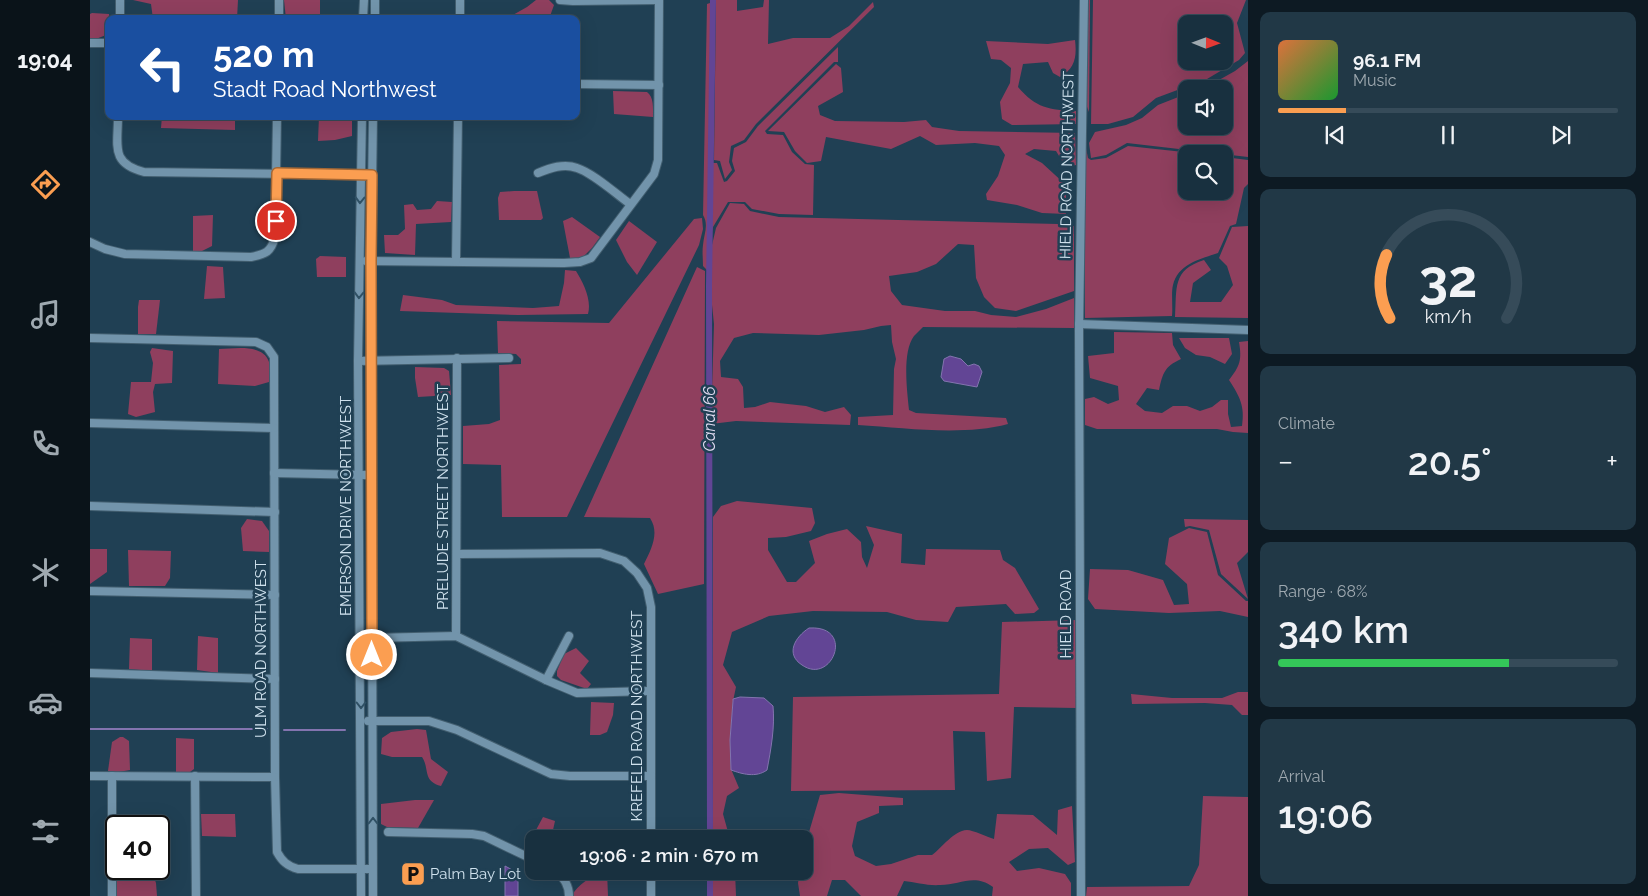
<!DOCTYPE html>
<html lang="en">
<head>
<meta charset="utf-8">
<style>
  body { margin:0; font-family:Raleway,sans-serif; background:#213846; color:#f1f3f6; height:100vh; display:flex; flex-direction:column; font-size:19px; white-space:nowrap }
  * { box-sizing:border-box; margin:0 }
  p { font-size:16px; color:#9fa9b0 }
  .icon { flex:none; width:28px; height:28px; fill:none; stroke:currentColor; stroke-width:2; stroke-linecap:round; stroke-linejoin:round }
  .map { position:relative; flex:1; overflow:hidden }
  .side { display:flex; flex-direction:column; gap:12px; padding:12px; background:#0d1a23; width:400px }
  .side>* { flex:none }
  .hud { position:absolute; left:15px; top:15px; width:475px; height:105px; border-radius:10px; box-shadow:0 5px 20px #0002,0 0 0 1px #364b59; background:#1a4fa0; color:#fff; overflow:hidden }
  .needle { width:32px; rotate:91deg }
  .tools { position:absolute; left:1088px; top:15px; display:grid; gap:10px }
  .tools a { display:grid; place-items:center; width:55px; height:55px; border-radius:10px; background:#18303f; box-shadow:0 5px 20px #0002,0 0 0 1px #364b59; font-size:25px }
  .speed { position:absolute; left:15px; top:815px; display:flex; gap:10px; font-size:25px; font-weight:700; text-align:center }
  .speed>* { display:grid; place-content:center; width:65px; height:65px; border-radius:50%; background:#18303f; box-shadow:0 5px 20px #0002,0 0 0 1px #364b59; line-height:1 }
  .speed .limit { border:2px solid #111; border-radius:8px; background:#fff; color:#111 }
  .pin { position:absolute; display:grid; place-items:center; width:42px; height:42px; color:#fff; margin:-21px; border:2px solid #fff; border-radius:50%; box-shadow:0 1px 5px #0007 }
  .me { position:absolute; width:55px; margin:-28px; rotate:0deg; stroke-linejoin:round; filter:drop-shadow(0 0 4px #0008) }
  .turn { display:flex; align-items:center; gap:18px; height:105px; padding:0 25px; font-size:22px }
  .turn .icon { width:65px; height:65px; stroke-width:2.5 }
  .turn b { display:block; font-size:35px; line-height:42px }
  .big { font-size:38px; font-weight:600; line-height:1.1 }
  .side .card { flex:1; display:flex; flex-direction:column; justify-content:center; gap:8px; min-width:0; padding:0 18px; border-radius:10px; background:#213846 }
  .side .dial { align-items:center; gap:0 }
  .dial svg { height:130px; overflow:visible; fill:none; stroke:#364b59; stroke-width:7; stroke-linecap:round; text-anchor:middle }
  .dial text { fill:#f1f3f6; stroke:none }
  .song { display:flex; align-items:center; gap:15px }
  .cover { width:60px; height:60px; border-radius:8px; background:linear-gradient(135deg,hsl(20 70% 55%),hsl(130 70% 35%)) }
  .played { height:5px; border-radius:2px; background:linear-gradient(90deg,#fb9e51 20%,#364b59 20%) }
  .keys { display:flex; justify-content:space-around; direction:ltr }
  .heat { display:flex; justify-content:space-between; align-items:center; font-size:28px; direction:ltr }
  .charge { height:8px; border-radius:4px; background:linear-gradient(90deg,#34c759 68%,#364b59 0) }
  .trip { position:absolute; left:435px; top:830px; width:288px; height:50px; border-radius:10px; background:#18303f; box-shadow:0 5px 20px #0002,0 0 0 1px #364b59; font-weight:600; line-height:50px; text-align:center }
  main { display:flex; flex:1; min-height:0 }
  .dock { display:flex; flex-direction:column; width:90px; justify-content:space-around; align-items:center; background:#0a1319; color:#9fa9b0 }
  .dock .icon { width:35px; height:35px }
  .dock .current { color:#fb9e51 }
  .dock b { font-size:22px; color:#f1f3f6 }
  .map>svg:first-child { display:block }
</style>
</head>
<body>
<main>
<nav class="dock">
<b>19:04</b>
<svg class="icon current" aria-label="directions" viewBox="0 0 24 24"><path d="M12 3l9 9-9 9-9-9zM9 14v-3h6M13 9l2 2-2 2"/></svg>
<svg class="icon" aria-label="music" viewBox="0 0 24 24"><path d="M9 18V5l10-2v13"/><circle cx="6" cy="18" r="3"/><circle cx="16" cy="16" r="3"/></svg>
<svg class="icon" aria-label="phone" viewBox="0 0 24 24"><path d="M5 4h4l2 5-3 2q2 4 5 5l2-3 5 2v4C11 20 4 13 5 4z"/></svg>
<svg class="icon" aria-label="climate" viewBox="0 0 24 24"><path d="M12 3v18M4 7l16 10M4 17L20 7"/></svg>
<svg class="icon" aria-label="car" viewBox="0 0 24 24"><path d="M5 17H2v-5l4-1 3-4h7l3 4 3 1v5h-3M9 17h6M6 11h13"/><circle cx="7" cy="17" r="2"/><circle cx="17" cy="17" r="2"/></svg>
<svg class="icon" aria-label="filters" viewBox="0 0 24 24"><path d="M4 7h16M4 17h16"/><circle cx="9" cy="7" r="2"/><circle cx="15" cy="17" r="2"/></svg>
</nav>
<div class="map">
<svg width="1158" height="896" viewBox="0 0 1158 896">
  <rect width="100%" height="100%" fill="#204054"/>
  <!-- green -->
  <g fill="#8f3f5e" fill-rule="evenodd">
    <polygon points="43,0 148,0 147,19 63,19 61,4"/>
    <polygon points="194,0 230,0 230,19 196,19"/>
    <polygon points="446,0 459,0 464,5 459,19 416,19 437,7"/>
    <polygon points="626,0 647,0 647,11 673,7 674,0 679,0 678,44 703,38 740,38 759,26 783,2 784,7 666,124 654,140 641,146 639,162 642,170 635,179 630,161 624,160"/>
    <polygon points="997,0 1000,0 999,112 996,104"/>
    <path d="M1003,0H1156L1147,23L1155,53L1149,60L1117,79L1066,98L1043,117L1018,124H1001ZM1096,24H1134V61H1096Z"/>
    <path d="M623,2L621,160L623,163H627L634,182L637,181L645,171L642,161L644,148L656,142L668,126L748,47V62H744L675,131L677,134L693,135L702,152L715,164L724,165L723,215L689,214L662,209L655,202H638L623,227L619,245L618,305L620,311L621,328H618V271L613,266C613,259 612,252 613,245C614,234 619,225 613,215L617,4Z"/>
    <polygon points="2,13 19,14 19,26 16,35 6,39 0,38 0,14"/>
    <path d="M985,40C987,57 985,68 970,77L963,73L958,62L933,64L928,87C946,108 959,110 986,111V124L922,125L912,119L910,102L920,83L921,68L911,60L901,59L896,41L958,44Z"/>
    <polygon points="1158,61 1158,157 1037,143 1016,155 1001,158 999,143 1005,132 1036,125 1052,118 1068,105 1096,94 1096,126 1134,126 1134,89 1113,89 1145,71"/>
    <polygon points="746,64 751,68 753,92 728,106 730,115 745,121 814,122 836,120 842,127 869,131 985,133 986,165 976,167 966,151 944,149 935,154 952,163 976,185 976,214 952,213 927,205 897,200 896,194 908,176 915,155 909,146 885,143 846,145 830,136 801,149 736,137 731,161 717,163 705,151 694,132 678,131"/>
    <path d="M523,91L557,92C564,97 563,108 563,117L524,114Z"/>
    <polygon points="72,116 145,116 145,130 71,128"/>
    <polygon points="229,116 262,116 262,136 245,140 228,141"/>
    <path d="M995,143L998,158L1001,160L1016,158L1038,146L1112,154H1096V191H1134V157L1158,160V184L1154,188L1146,224L1140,226L1128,253C1110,259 1088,264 1083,285C1081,293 1083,307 1082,316L995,318Z"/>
    <polygon points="424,191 447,191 453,218 451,220 409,220 408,198 410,192"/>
    <polygon points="347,201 362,202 361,222 326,224 325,255 295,253 294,235 308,235 315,229 314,205 323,204 327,210 341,209"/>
    <path d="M640,203L654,204L660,211L689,217L968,224L984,226V291L926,311L905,308L894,297L886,278L884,245L868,244L846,264L827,272L799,276L801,291L812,305L855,311H885L901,315L926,317L956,309L984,298V328L833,327C830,330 827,333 824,336C812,352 817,390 819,410L826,413L916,418L918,424C873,436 815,428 768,425V417L803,415L804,369L806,359L802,342L801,325L791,326L774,330L729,335L663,333L644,338L630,361L631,377L648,379L653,387L654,408L665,407L680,402L716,406L735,412L754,407L761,415L760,425L646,421L621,424L624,324L622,305V245L626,228Z"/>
    <polygon points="123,215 122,246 112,251 103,251 103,216"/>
    <polygon points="482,217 510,237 502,248 492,258 480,258 473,221"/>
    <polygon points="612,218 613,229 609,245 477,517 412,517 411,465 373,464 373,426 399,424 410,420 409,365 431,364 431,359 426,354 408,353 407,321 519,323 604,219"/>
    <polygon points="539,221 567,242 547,275 537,262 526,240"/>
    <path d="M1158,226V318L1085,317C1087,288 1082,270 1114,260L1121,270L1103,283L1100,302H1131L1143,285L1137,266L1129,258L1142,227Z"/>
    <polygon points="230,256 256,257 256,277 227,277 226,259"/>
    <polygon points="117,266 133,267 135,298 114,299"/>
    <path d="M607,267L615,271L614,584L568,594L554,564C561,550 570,533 560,518L494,517Z"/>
    <path d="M475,270L486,271C493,282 502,300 498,314L428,315L310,311L313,295L352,300L366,305L443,308L469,306L474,283Z"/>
    <polygon points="49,300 70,300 66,334 48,334 48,307"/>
    <path d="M1024,332L1082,333L1083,345L1091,359C1074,367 1073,373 1069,390L1057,388L1046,404L1055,411L1072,413L1083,406H1097L1110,411L1122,407L1131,400H1138V414L1141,427L1152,426C1155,406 1150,397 1139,380C1150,366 1152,360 1149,342L1158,341V433L1143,432L1127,429H1007L995,425V399L1004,397L1018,404L1029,400L1028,386L1000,378L998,356L1024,353Z"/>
    <polygon points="1089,338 1139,338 1142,354 1135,364 1120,357 1106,355 1095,348"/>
    <polygon points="62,348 83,351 82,383 65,384 63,392 65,412 46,417 38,414 41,382 61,382 63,363 60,352"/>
    <path d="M129,349C144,349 173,343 179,362C181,367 179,376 179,382L165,386L128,384Z"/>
    <polygon points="325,367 354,368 359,371 361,395 328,397 325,378"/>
    <polygon points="647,501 722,508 725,523 721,531 696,537 678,538 678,550 697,582 706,582 725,563 719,541 737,534 757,529 771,542 772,557 777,568 784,545 776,526 812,534 811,563 835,565 836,549 910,550 913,560 925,568 949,609 944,613 925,614 916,604 866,607 858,622 826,620 797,612 723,611 679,616 642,632 633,665 646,687 643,701 640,740 641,769 649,788 637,796 633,814 640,839 623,839 623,517 631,506"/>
    <polygon points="157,519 172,521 179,531 179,552 153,551 151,528"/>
    <polygon points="1094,519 1158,520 1158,552 1147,563 1158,599 1131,574 1119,530 1100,526 1095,527"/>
    <polygon points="1099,528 1117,532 1128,575 1156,601 1158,601 1158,617 1130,611 1079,613 1005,609 998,599 1000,569 1038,570 1073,580 1084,605 1099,604 1097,584 1075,564 1079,538"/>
    <polygon points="0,549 17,549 17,572 0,584"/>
    <polygon points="38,550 81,551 80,578 75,586 39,586"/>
    <polygon points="987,620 987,708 924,707 921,778 897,781 895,732 863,731 865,790 701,791 703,697 909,694 912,622"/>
    <polygon points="108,636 128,638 128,673 107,670"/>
    <polygon points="40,638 62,639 62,671 39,669"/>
    <polygon points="486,648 499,661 490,673 501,684 497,689 471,680 467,676 467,671 474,654"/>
    <polygon points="1148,692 1158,692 1158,715 1152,715 1142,705 1115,703 1042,704 1041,694 1082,698 1132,698"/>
    <polygon points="501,702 524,703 523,715 517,732 510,735 500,735"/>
    <path d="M327,729L336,730L341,759L358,772L351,786C332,781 340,769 332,757H302L291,754L292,738L301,732Z"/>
    <polygon points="30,737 33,737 39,741 40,770 23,773 18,771 22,742"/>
    <polygon points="86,738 104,739 104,769 100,772 86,772"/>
    <path d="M749,793L813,798V805L789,806V813L767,822L762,846L765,856L786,866L801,864L828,855H842C853,847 863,831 877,830C883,830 897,837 904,839L907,814L943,815L967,835L968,810L982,806L985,862L978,865L958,848L939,849L919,862L927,871L949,868L975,874L981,883V896H902L903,887C884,873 870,885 850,885C838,886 825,882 814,881L807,896H771L755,880H742L737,896H710L708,883L710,871H714V849L730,795Z"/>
    <polygon points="1113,796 1158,797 1158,896 996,896 997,887 1099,886 1109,865"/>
    <polygon points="325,800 344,800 328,828 297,827 291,824 291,804"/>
    <polygon points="111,814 145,814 146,837 112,836"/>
    <polygon points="453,817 465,821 461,839 444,839 444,853 439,851 439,843"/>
    <polygon points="27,869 61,869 66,883 67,896 26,896"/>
    <path d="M513,871H517L518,896H482C487,884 502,877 513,871Z"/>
    <polygon points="623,871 645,871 646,896 623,896"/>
  </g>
  <!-- water -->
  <g fill="#624595" stroke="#8374af">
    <polygon points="860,356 871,359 878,366 884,364 889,366 892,372 887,387 854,381 851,377 854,359"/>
    <path d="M719,628C766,625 742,686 712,665C695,654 705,637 719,628Z"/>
    <path d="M650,697L674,698L683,706C685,727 681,749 677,770C666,778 652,774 641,770L640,740L643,701V699Z"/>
    <polygon points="415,866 428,873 428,896 415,896"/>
  </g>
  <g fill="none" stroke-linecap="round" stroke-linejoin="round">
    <!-- stream -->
    <g stroke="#8374af" stroke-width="2">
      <polyline points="0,729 177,729"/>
      <polyline points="194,730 255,730"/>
    </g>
    <!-- canal -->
    <g stroke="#624595" stroke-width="6">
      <polyline points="620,839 619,286 623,0"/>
      <polyline points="620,871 620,896"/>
    </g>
    <defs>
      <g id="minor">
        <polyline points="470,0 483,1 569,0"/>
        <polyline points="30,19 30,0"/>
        <polyline points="189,19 189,0"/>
        <polyline points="273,19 274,0"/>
        <polyline points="285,19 285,0"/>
        <polyline points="370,19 370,0"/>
        <polyline points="0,43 19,43"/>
        <polyline points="486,84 569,85"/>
        <path d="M28,116C28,146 20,163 54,172L273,175"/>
        <path d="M448,173C460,168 474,163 487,168C503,173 526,194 540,204"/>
        <path d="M0,242L15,249L35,254L161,257C176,254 181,252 185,237L187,116"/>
        <polyline points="276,261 474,263 490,262 501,258 564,174 568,160 569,0"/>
        <polyline points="366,261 368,116"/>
        <polyline points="989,324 1158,330"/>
        <path d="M0,338L166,342L177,347L184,357L185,777L187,852C192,861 197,866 208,869H282"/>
        <polyline points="268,361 419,358"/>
        <polyline points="0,423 184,428"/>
        <polyline points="184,473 275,475"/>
        <polyline points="0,506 185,512"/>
        <polyline points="367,554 510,553 534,561 547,573 557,588 561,607 561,839"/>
        <polyline points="0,591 185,595"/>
        <polyline points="366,636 367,358"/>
        <polyline points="282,638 366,636 456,680 487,693 560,691"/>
        <polyline points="0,673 185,679"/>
        <polyline points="456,680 479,636"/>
        <polyline points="278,721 339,721 367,730 461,774 480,776 561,776"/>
        <polyline points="0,776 185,777"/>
        <polyline points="22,776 22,896"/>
        <polyline points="105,776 106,896"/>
        <polyline points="298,832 382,834 394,836 444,860"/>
        <path d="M467,871C474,879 479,885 479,896"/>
        <polyline points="561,871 561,896"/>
        <polyline points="271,896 268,361 272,116"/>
        <polyline points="283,896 281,261 283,116"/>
        <polyline points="991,896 989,331 994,0"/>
      </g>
    </defs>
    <!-- minor casing -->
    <use href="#minor" stroke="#425e6f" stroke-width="10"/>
    <!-- minor -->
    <use href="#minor" stroke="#7294ab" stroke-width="8"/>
  </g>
  <!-- one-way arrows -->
  <defs><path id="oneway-chevron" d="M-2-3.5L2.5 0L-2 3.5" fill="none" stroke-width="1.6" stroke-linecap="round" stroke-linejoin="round" transform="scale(1.25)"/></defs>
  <g stroke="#305165">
    <use href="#oneway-chevron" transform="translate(270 200) rotate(91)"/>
    <use href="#oneway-chevron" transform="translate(269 295) rotate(91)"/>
    <use href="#oneway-chevron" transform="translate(271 705) rotate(90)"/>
    <use href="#oneway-chevron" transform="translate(283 821) rotate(-90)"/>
  </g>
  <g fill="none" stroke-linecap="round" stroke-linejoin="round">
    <defs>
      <polyline id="route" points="186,221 187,173 282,175 281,261 282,655"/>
    </defs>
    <!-- route casing -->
    <use href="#route" stroke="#a36735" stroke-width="12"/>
    <!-- route -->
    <use href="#route" stroke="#fb9e51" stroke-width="9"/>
  </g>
  <!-- icons -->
  <defs>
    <symbol id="parking-square" viewBox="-11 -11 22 22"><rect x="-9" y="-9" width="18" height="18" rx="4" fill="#fb9e51" stroke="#204054"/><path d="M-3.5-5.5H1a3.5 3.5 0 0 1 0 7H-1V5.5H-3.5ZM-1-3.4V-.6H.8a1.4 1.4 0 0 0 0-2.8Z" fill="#111"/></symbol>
  </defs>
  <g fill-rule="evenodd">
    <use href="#parking-square" x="309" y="860" width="28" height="28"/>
  </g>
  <g text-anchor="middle" stroke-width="5" stroke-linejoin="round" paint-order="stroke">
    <!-- street labels -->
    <g font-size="15" fill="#cfe1ed" stroke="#204054">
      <text transform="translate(977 165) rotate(-89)" y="5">HIELD ROAD NORTHWEST</text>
      <text transform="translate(353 497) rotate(-90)" y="5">PRELUDE STREET NORTHWEST</text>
      <text transform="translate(256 506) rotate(-90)" y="5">EMERSON DRIVE NORTHWEST</text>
      <text transform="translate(976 614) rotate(-90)" y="5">HIELD ROAD</text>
      <text transform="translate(171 649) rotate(-90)" y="5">ULM ROAD NORTHWEST</text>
      <text transform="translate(547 716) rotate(-90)" y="5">KREFELD ROAD NORTHWEST</text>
    </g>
    <!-- poi labels -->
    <g font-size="15" fill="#cfe1ed" stroke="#204054" text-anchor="start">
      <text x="340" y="879">Palm Bay Lot</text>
    </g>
    <!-- water labels -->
    <g font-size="16" font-style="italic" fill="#e2dcf2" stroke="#204054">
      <text transform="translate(619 419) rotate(-90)" y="6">Canal 66</text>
    </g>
  </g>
</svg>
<div class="tools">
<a><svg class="needle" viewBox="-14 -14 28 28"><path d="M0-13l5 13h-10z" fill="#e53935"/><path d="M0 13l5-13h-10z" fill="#9fa9b0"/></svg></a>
<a><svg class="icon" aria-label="sound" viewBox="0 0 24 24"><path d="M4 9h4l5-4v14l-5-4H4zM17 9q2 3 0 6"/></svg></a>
<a><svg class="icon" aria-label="search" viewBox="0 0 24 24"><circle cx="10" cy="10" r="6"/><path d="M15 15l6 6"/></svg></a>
</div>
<div class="speed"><div class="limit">40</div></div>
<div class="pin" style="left:186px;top:221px;background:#d93025"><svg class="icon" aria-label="arrive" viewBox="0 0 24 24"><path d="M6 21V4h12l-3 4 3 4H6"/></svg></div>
<svg class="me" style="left:282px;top:655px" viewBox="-20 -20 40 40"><circle r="17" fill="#fb9e51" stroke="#fff" stroke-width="3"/><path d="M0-11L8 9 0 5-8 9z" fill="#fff"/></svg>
<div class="trip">19:06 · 2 min · 670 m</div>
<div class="hud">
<div class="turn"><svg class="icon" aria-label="left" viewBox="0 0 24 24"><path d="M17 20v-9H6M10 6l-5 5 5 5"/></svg><div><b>520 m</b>Stadt Road Northwest</div></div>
</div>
</div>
<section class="side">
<div class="card">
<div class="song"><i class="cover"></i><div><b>96.1 FM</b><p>Music</p></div></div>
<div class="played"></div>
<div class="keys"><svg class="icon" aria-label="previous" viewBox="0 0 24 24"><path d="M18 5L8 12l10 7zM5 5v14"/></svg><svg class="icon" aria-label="pause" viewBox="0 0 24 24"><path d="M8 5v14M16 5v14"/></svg><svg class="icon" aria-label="next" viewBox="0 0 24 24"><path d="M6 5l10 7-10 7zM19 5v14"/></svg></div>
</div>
<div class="card dial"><svg viewBox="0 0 100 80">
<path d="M14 69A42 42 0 1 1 86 69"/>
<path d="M14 69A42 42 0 0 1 12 30" stroke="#fb9e51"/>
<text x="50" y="56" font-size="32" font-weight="700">32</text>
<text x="50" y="72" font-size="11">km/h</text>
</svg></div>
<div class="card"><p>Climate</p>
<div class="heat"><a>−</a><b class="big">20.5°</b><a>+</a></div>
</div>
<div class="card"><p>Range · 68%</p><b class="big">340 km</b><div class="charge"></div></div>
<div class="card"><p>Arrival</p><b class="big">19:06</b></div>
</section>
</main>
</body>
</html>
